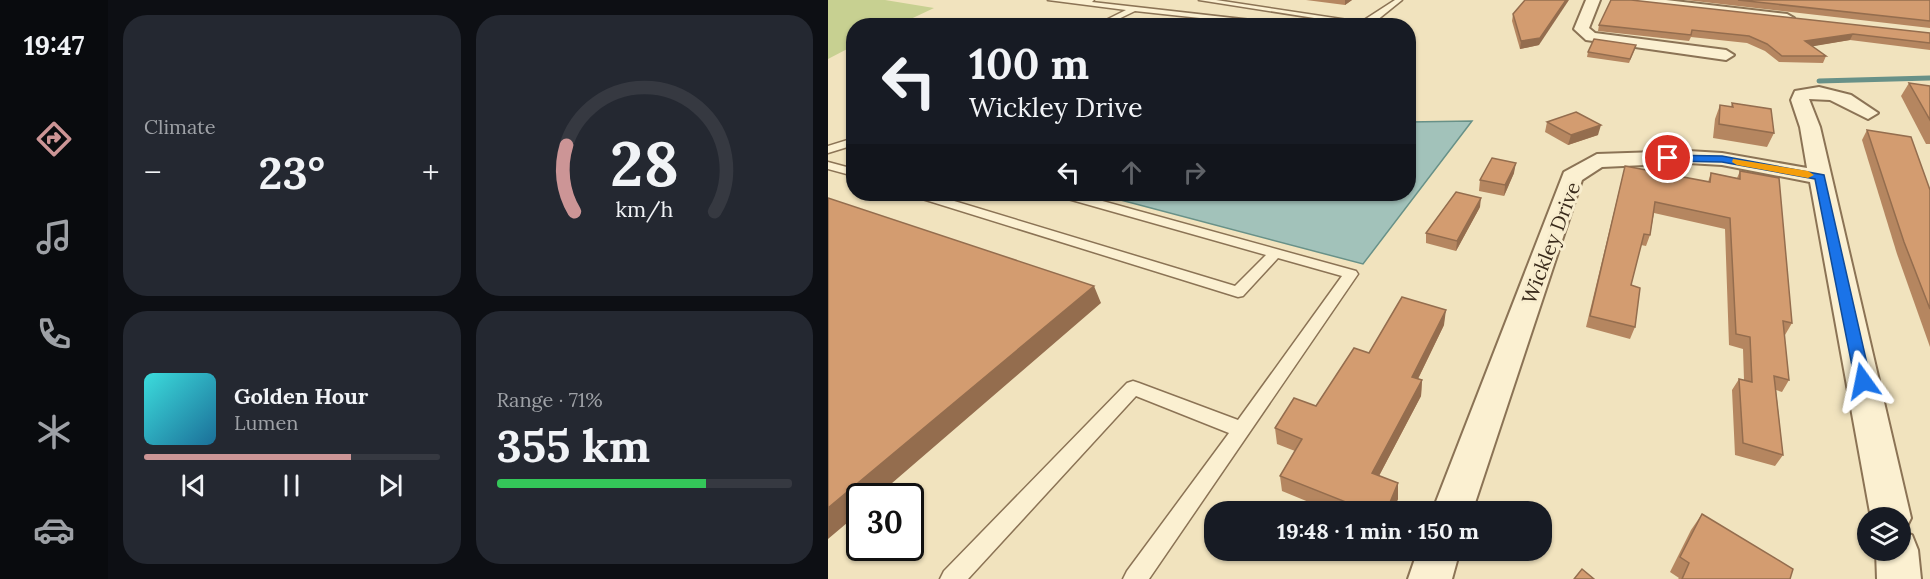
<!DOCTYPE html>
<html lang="en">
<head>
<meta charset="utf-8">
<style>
  body { margin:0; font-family:Lora,serif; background:#242831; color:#f1f3f6; height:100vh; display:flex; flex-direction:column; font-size:22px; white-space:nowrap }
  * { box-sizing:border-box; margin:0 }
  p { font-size:20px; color:#9ea1a6 }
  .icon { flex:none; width:33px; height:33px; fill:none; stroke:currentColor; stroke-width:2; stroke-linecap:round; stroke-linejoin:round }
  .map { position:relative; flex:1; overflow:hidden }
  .side { display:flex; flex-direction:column; gap:15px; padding:15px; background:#0d0f14; width:720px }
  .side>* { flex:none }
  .hud { position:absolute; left:18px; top:18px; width:570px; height:183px; border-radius:24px; box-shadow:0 2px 4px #0004; background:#171b24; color:#f1f3f6; overflow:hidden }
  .buttons { position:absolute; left:1029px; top:507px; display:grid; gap:12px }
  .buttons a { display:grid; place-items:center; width:54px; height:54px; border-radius:50%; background:#171b24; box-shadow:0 2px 4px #0004; font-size:30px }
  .speed { position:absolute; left:18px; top:483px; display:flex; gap:12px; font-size:30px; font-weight:700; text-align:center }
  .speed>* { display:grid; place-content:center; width:78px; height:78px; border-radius:50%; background:#171b24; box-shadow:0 2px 4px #0004; line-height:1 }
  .speed .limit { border:3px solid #111; border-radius:9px; background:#fff; color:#111 }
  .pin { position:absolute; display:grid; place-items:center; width:51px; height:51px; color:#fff; margin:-26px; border:3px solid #fff; border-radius:50%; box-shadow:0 2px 6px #0007 }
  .me { position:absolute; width:66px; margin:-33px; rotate:348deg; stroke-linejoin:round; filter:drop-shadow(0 0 4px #0008) }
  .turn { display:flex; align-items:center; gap:21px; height:126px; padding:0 24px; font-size:27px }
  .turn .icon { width:78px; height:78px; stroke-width:2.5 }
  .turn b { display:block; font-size:42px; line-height:51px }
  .lanes { display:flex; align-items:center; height:57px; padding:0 24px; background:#0003; justify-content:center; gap:30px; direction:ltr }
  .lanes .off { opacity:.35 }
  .big { font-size:45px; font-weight:800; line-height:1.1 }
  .side .widget { flex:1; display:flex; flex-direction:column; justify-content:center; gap:9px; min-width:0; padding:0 21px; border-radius:24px; background:#242831 }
  .side .dial { align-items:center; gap:0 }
  .dial svg { height:156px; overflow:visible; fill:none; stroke:#363941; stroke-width:7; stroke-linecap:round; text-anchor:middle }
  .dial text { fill:#f1f3f6; stroke:none }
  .song { display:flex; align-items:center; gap:18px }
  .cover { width:72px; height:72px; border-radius:9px; background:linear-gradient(135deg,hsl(180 70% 55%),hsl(200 70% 35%)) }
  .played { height:6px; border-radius:3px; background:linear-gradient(90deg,#cc9596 70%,#363941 70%) }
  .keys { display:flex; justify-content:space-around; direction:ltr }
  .heat { display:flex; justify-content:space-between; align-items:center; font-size:33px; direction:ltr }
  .charge { height:9px; border-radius:4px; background:linear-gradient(90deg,#34c759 71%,#363941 0) }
  .side .tiles { flex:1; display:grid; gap:15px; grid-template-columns:repeat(2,1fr) }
  .trip { position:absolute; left:376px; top:501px; width:348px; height:60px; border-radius:24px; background:#171b24; box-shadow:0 2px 4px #0004; font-weight:800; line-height:60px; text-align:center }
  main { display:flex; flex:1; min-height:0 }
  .dock { display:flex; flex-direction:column; width:108px; justify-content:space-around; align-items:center; background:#090b0e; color:#9ea1a6 }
  .dock .icon { width:42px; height:42px }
  .dock .current { color:#cc9596 }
  .dock b { font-size:27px; color:#f1f3f6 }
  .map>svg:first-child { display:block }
</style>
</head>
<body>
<main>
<nav class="dock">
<b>19:47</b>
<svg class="icon current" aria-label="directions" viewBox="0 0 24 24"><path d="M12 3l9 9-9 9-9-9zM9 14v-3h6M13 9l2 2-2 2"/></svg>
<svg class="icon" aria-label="music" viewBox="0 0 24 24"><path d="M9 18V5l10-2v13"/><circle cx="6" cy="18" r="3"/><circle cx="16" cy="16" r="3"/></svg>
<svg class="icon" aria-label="phone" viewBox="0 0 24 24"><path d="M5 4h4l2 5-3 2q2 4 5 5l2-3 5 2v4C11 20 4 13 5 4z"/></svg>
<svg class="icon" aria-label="climate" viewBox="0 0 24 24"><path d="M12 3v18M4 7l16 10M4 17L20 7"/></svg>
<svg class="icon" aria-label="car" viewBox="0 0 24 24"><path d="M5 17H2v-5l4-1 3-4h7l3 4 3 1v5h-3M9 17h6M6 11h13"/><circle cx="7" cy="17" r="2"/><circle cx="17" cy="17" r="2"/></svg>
</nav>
<section class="side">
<div class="tiles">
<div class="widget"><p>Climate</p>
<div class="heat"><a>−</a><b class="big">23°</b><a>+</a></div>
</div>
<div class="widget dial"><svg viewBox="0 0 100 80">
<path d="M14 69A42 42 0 1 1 86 69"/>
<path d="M14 69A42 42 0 0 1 10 35" stroke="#cc9596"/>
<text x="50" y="56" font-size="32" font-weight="700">28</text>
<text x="50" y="72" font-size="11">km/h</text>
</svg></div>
<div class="widget">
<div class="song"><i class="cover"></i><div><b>Golden Hour</b><p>Lumen</p></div></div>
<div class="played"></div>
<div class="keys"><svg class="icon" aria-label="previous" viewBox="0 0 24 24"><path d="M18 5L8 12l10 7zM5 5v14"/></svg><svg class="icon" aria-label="pause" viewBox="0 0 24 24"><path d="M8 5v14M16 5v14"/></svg><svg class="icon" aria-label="next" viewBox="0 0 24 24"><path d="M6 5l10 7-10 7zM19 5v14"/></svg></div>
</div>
<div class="widget"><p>Range · 71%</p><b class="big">355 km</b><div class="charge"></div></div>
</div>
</section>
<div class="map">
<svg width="1102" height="579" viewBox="0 0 1102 579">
  <rect width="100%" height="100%" fill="#f1e3be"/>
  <!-- green -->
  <polygon fill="#c7d091" points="0,0 57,0 106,8 70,25 26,26 25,46 0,59"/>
  <!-- water -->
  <polygon fill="#a2c2ba" stroke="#689188" stroke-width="1.5" points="644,121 535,264 270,194 580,194 581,122"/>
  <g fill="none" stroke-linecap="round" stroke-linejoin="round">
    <!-- stream -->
    <polyline stroke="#689188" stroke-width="5" points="991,81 1102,78"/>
    <defs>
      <g id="lane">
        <polygon points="220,0 266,0 264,2 476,26 447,26 307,11 276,26 266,26 298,10"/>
        <polygon points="371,0 388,0 533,22 567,0 574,0 548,21 537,26"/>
        <polygon points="26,138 26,145 0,153 0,146"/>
        <polygon points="0,162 26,169 26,176 0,169"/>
        <polygon points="86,194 103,194 407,286 438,255 233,197 231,194 249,194 528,271 530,274 321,579 295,579 299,571 401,433 308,396 140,579 112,579 116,571 299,383 305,381 311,383 410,420 514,276 450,258 415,296 410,297 88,197"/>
      </g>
      <g id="street">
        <polygon points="758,0 772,0 761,28 767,33 898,50 906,55 898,60 758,40 746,29"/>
        <polygon points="796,0 838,0 959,14 966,18 959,22 803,4"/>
        <polygon points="991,87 1023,95 1050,113 1040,119 1002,100 981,99 992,127 1083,518 1076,532 1084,535 1090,550 1093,579 1049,579 1048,550 1072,550 1072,518 1043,518 982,182 894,165 860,163 774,167 754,180 644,512 604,512 736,172 769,154 860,151 894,153 979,168 972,127 963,100 967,91"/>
        <polygon points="590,550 632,550 624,579 580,579"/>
      </g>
    </defs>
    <!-- lane casing -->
    <use href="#lane" stroke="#8b7355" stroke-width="3"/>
    <!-- street casing -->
    <use href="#street" stroke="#8b7355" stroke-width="4"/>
    <!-- lane -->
    <use href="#lane" fill="#fbf0d1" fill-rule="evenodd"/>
    <!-- street -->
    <use href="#street" fill="#fbf0d1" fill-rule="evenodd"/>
  </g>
  <!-- wall -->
  <g fill="#b58660">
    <polygon points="478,0 524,0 517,5"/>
    <polygon points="858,0 1102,0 1102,28"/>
    <polygon points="804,1 1102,33 1102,50 1022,40 984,46 998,56 995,63 951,62 937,51 919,43 863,37 861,41 770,31 771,25"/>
    <polygon points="685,14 711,45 692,49 684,21"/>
    <polygon points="807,49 801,63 759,57 760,52"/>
    <polygon points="1081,83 1102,86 1102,144 1098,144 1073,96"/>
    <polygon points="904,103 946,133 939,147 885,138 887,119 892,105 903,107"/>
    <polygon points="719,122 770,135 740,145 717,132"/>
    <polygon points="1039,130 1102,190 1102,347 1069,254 1034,140"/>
    <polygon points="797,166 880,182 883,173 909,178 912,171 964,323 957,335 956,335 961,380 954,392 948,390 955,455 947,466 907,455 904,390 911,379 916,380 915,349 901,345 897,229 826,213 822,235 818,246 813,245 803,285 807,327 802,339 758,327"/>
    <polygon points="686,173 676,196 651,191 652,180"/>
    <polygon points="652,207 628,251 598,243 598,233"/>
    <polygon points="616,325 590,379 594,380 593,396 551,476 570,499 564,512 505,512 454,491 452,476 467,451 449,444 447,428 488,406 541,353"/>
    <polygon points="874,514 962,579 850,579 851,578 842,572 863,530"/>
  </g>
  <!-- shaded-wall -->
  <g fill="#946d4e">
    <polygon points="517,0 524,0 517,5"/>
    <polygon points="738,0 741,0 711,45 692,49 693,41"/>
    <polygon points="1025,34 1022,40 975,48 977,41"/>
    <polygon points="773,125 770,135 740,145 743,135"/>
    <polygon points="688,163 686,173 676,196 677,185"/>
    <polygon points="653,198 652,207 628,251 629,241"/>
    <polygon points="266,286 273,303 49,496 32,496 32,512 0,539 0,508"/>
    <polygon points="618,310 616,325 583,393 584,377"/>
    <polygon points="594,380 593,396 544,489 544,473"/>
    <polygon points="570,483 570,499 564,512 558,512"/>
  </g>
  <!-- building -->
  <g fill="#d39c70" stroke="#946d4e" stroke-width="1.5">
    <polygon points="697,0 738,0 712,38 693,41 685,14"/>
    <polygon points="783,0 803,0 1102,33 1102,43 1025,34 977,41 998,56 954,56 939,44 921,36 864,30 863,35 771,25"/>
    <polygon points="910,0 1102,0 1102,21"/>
    <polygon points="766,39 808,45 802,59 760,52"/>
    <polygon points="1081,83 1102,86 1102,120"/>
    <polygon points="904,103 943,109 946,133 891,124 892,105 905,107"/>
    <polygon points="748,112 773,125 743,135 719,122"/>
    <polygon points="1039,130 1083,137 1102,190 1102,309 1076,242"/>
    <polygon points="664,158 688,163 677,185 652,180"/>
    <polygon points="797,166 882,182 883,173 912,179 912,171 951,178 964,323 955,321 961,380 946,376 955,455 915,443 911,379 924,382 922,337 908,334 902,218 827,202 822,235 816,234 803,285 812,288 807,327 762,316"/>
    <polygon points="628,192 653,198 629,241 598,233"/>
    <polygon points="0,198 266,286 0,508"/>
    <polygon points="574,297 618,310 584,377 594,380 544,473 570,483 558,512 543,512 452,476 474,439 447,428 466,398 488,406 526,348 541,353"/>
    <polygon points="874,514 965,569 962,579 854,579 861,563 852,557"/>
    <polygon points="754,569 766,579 746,579"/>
  </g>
  <!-- route -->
  <polygon fill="#1a73e8" stroke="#114b97" stroke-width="1.5" points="836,155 894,156 996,175 1043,381 1040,386 1029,386 1027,381 987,179 894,162 840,161 834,158"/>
  <!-- slow -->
  <polygon fill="#f59e0b" points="905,159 980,171 986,175 980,178 909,165 904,162"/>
  <g text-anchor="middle" stroke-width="6" stroke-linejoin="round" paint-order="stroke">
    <!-- street labels -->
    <g font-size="20" fill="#392a1b" stroke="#f8edce">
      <text transform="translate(723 243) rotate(-69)" y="7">Wickley Drive</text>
    </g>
  </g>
</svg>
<div class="buttons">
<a><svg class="icon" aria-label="layers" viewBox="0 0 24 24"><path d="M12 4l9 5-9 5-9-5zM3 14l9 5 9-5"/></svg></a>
</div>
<div class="speed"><div class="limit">30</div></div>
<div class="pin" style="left:840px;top:158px;background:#d93025"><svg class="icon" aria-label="arrive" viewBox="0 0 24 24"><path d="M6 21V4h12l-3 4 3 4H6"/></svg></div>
<svg class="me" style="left:1035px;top:381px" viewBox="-20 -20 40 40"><path d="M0-17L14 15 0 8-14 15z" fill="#1a73e8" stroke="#fff" stroke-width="4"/></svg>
<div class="trip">19:48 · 1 min · 150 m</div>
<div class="hud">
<div class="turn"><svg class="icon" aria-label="left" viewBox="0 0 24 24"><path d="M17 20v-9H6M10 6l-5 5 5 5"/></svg><div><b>100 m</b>Wickley Drive</div></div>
<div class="lanes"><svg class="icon" aria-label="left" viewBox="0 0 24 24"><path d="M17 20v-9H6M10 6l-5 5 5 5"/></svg><svg class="icon off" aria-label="ahead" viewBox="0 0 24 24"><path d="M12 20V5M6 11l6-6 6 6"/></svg><svg class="icon off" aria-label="right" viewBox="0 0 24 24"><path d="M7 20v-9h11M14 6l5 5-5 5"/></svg></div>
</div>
</div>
</main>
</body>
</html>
